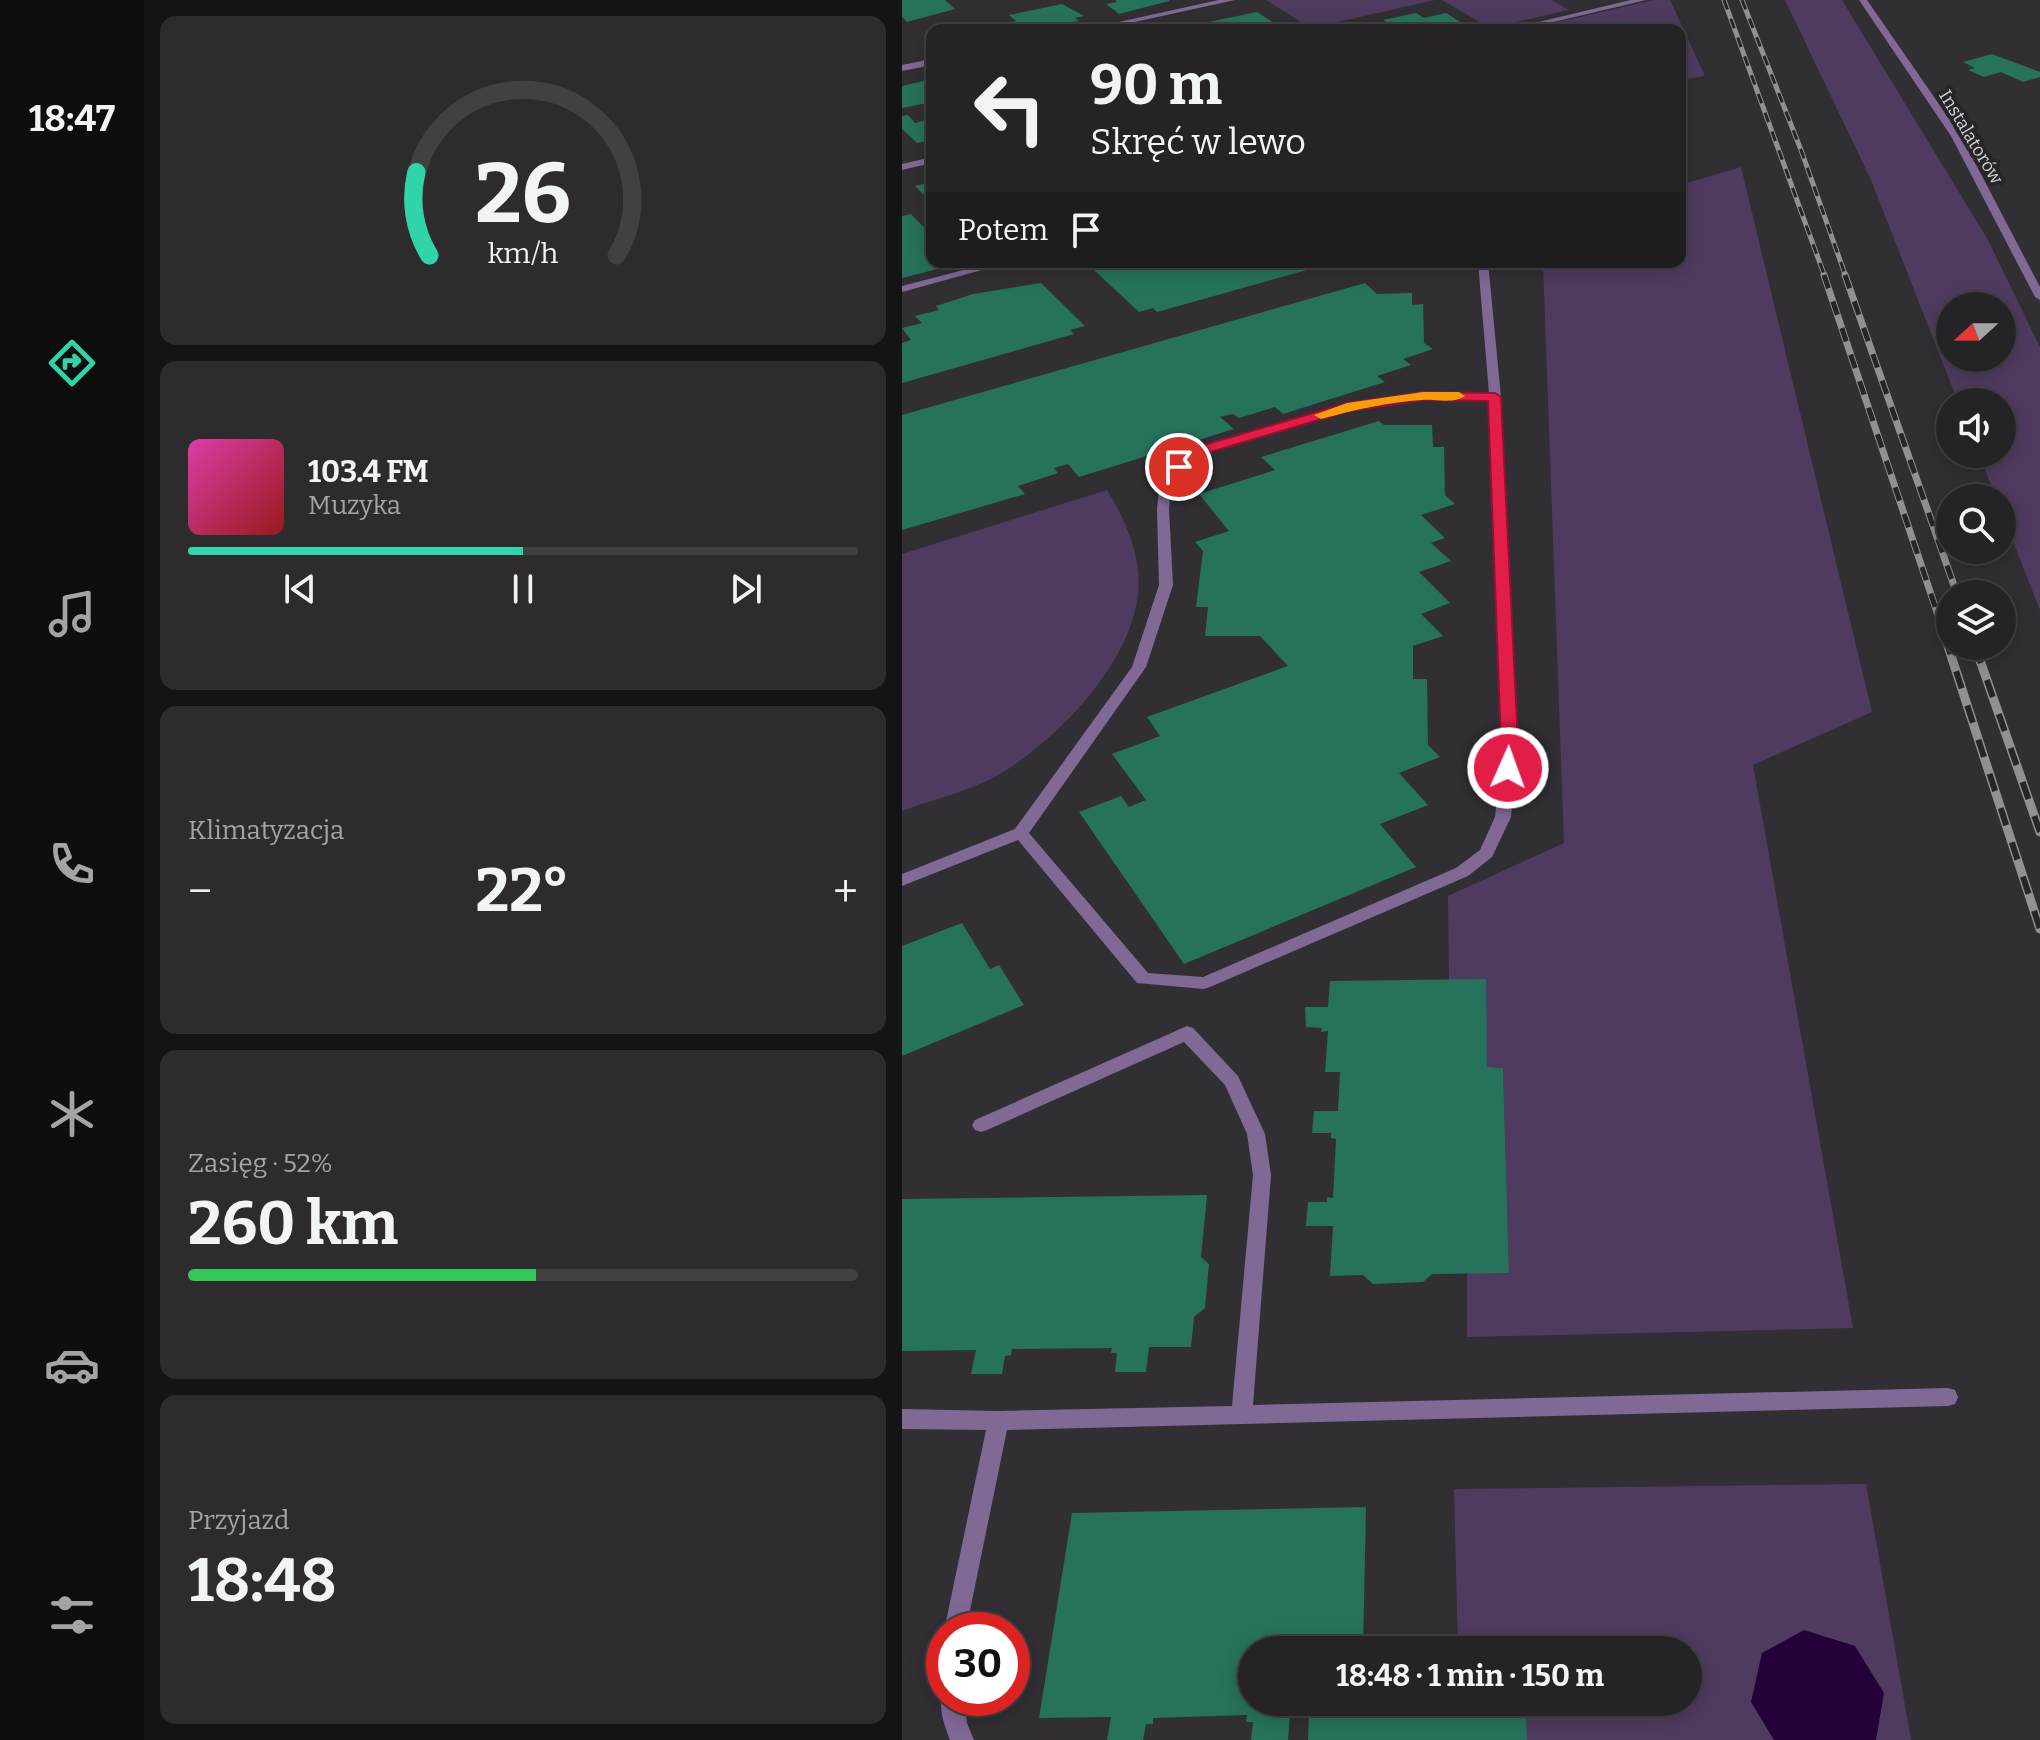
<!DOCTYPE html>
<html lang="pl">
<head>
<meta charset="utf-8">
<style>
  body { margin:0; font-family:Bitter,serif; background:#2d2b2e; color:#f1f3f6; height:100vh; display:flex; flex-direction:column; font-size:30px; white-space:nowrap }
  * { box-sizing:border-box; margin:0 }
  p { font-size:26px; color:#a3a4a7 }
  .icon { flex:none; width:44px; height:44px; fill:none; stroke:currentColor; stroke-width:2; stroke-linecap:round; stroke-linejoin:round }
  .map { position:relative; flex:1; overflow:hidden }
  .side { display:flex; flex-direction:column; gap:16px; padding:16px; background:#141315; width:758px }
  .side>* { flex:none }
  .top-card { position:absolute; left:24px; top:24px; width:760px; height:244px; border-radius:16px; box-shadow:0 4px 20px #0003,0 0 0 2px #424043; background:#252326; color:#f1f3f6; overflow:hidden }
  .needle { width:52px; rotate:249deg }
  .fabs { position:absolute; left:1034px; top:292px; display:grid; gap:16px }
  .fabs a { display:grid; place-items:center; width:80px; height:80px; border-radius:50%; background:#252326; box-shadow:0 4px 20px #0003,0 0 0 2px #424043; font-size:40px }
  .speed { position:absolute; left:24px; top:1612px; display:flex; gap:16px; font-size:40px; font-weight:700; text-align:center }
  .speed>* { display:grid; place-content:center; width:104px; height:104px; border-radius:50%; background:#252326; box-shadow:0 4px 20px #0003,0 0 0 2px #424043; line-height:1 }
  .speed .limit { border:12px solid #d22; background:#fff; color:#111 }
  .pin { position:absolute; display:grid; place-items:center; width:68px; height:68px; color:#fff; margin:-34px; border:4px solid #fff; border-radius:50%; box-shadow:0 2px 8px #0007 }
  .me { position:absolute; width:88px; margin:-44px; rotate:2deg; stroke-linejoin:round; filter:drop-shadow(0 0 6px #0008) }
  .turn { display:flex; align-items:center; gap:28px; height:168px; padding:0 32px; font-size:36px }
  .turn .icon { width:104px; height:104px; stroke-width:2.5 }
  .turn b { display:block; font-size:56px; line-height:68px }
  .then { display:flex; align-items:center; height:76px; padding:0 32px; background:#0003; gap:16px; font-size:30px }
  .big { font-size:60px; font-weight:700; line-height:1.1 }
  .side .widget { flex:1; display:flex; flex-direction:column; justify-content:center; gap:12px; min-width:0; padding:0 28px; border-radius:16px; background:#2d2b2e }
  .side .dial { align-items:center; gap:0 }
  .dial svg { height:208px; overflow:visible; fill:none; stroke:#424043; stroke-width:7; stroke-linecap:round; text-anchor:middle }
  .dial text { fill:#f1f3f6; stroke:none }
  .song { display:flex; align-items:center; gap:24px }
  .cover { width:96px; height:96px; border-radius:12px; background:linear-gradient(135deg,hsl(320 70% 55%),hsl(0 70% 35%)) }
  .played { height:8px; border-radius:4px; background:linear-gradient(90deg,#31d4a9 50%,#424043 50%) }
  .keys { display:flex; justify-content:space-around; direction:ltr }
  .heat { display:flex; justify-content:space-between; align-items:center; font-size:44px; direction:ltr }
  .charge { height:12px; border-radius:6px; background:linear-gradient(90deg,#34c759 52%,#424043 0) }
  .trip { position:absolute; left:336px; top:1636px; width:464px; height:80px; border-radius:40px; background:#252326; box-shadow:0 4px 20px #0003,0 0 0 2px #424043; font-weight:700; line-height:80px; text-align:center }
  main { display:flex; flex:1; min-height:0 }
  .tab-bar { display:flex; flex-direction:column; width:144px; justify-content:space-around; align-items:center; background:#0f0e0f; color:#a3a4a7 }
  .tab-bar .icon { width:56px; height:56px }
  .tab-bar .active { color:#31d4a9 }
  .tab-bar b { font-size:36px; color:#f1f3f6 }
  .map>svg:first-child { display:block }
</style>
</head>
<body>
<main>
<nav class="tab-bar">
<b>18:47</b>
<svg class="icon active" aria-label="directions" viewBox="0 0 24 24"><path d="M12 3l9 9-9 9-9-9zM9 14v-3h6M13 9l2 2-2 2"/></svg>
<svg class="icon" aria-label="music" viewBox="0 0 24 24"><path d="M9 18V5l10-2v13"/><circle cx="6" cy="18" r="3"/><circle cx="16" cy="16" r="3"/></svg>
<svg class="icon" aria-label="phone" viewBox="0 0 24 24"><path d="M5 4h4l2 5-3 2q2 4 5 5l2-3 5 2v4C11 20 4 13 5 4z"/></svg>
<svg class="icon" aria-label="climate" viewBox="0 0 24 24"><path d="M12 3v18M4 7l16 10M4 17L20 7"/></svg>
<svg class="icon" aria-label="car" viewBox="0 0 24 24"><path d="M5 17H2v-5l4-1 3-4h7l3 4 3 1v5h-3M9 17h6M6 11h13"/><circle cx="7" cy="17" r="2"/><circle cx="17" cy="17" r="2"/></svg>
<svg class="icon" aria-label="filters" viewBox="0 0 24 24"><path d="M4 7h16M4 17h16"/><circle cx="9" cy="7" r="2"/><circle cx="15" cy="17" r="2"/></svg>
</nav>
<section class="side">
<div class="widget dial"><svg viewBox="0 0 100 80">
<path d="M14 69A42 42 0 1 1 86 69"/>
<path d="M14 69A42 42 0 0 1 9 37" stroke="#31d4a9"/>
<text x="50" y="56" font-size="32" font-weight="700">26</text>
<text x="50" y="72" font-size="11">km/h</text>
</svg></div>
<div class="widget">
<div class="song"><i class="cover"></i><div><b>103.4 FM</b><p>Muzyka</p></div></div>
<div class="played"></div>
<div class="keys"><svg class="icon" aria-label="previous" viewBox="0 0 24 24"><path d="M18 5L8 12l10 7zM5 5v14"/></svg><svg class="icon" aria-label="pause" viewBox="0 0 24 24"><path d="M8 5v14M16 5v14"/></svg><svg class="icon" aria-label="next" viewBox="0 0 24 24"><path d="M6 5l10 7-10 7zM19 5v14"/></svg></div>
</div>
<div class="widget"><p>Klimatyzacja</p>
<div class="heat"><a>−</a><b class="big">22°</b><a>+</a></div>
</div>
<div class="widget"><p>Zasięg · 52%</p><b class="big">260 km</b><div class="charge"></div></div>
<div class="widget"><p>Przyjazd</p><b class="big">18:48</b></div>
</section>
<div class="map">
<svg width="1138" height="1740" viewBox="0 0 1138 1740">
  <rect width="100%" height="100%" fill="#312f33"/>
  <!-- green -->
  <g fill="#4f3b5f" fill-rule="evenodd">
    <polygon points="364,0 533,0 409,28"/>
    <polygon points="540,0 649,0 667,10 588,28"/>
    <polygon points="752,0 768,0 803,76 778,80 778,30 622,30"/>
    <path d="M883,0H940L1086,240L1138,347V610L1100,514V498H1094L1077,454H1100V402H1056L969,180ZM1100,306V358H1048V306Z"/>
    <polygon points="839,167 970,712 851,765 951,1328 565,1337 565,1273 607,1273 601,1068 585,1067 583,980 547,980 546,896 662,843 641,262 778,262 778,185"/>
    <path d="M205,490C224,521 240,557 236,594C228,665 156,739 98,774C71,790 30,800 0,811V554Z"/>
    <polygon points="964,1484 1009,1740 625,1740 624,1707 558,1708 558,1702 786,1702 786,1650 556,1650 552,1489"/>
  </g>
  <!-- water -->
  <polygon fill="#250139" points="902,1630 953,1646 982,1693 974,1740 872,1740 849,1702 860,1653"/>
  <!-- building -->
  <g fill="#27725c">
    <polygon points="0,0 43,0 53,9 5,22 0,17"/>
    <polygon points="213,0 267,0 267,1 217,14 204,4 215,2"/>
    <polygon points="160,4 182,16 173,18 177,21 130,30 119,29 109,22 114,21 107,15"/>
    <polygon points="355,12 374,24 348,30 306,30 297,24"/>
    <polygon points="514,13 522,18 544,13 560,23 534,30 497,30 481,20"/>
    <polygon points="72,22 88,30 39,30 39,29"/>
    <polygon points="1090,54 1138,72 1138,77 1121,82 1099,72 1082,77 1066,70 1073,68 1061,62"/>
    <polygon points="26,80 30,83 30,102 0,108 0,86"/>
    <polygon points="6,115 13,123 30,119 30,140 15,143 0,129 0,116"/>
    <polygon points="25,183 30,185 30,198 26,199 13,186"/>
    <polygon points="9,214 30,236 30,262 59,263 0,278 0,216"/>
    <polygon points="213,262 430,262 430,263 255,312 251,308 237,312 191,269"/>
    <polygon points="139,283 183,326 168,330 172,334 0,383 0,343 9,340 0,328 20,323 13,316 37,310 34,306 71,294"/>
    <polygon points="463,283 475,294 510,293 510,305 521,304 522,343 531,349 501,359 509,365 475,376 483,382 381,414 373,407 337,418 331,414 318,417 332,429 177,477 166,464 152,468 156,473 116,486 123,494 0,530 0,415"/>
    <polygon points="477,421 482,425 530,425 531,447 542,447 543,495 553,504 519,515 543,538 529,543 549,561 517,572 548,603 519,614 541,636 511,646 511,679 525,679 526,745 538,757 497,773 526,805 478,824 514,867 282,964 177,812 219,796 227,807 244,800 210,754 258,736 245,717 386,666 358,636 303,636 306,607 294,607 301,551 293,542 327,531 297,494 373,470 359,457"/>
    <polygon points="60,923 88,969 97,965 122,1005 0,1056 0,946"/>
    <polygon points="584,979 585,1067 601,1068 607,1273 530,1274 521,1282 471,1284 461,1275 428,1276 431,1226 404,1226 406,1202 425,1202 425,1197 431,1198 434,1139 429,1138 429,1133 410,1133 412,1111 436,1111 438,1072 423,1072 426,1031 419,1032 420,1028 404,1027 403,1007 426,1007 428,981"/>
    <polygon points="305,1195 299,1257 307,1264 303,1308 292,1317 289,1347 247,1347 244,1372 213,1372 215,1353 209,1353 210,1348 110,1349 109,1355 103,1356 100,1374 69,1374 74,1350 0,1351 0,1199"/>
    <polygon points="464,1507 461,1650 350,1650 350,1702 460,1702 460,1710 624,1706 625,1740 406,1740 407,1713 388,1714 386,1740 349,1740 351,1722 344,1722 345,1715 251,1718 251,1724 244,1724 241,1740 205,1740 209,1717 137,1718 170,1513"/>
  </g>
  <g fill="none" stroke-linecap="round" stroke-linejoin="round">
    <!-- street -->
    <g fill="#816995" fill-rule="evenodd">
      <polygon points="317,0 333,0 196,30 180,30"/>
      <polygon points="729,0 744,0 618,30 603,30"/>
      <polygon points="957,0 965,0 1059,136 1138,287 1138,300 1133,297 1049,136"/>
      <polygon points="30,59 30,65 0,71 0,65"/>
      <polygon points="30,157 30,163 0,170 0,164"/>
      <polygon points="92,262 109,262 0,292 0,286"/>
      <path d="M576,262H586L599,397L615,743L609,817L590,857L566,876L308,987L302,989L235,983L116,840L0,886V874L113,829L230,667L257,585L255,509L258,480L286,450L445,403L521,393H587ZM521,399L587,400L601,743L593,817L578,850L554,868L301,977L246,973L127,833L244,667L271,585L267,509L270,481L294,456L446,410Z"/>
      <polygon points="285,1026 291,1028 336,1076 363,1134 369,1175 351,1405 1046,1388 1053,1390 1056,1397 1053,1404 1046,1406 105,1430 64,1630 42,1631 84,1430 0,1429 0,1409 96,1411 330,1406 351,1175 345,1134 323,1085 282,1042 85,1130 79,1132 73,1130 70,1125 73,1120"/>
      <path d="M42,1690V1698H62L65,1723L72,1740H48C42,1724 35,1706 42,1690Z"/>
    </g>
    <defs>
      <g id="rail-far2">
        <polyline points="822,0 923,277"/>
        <polyline points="840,0 899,150 944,277"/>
      </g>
      <g id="rail-far1">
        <polyline points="922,275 1044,639"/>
        <polyline points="943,275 1055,594"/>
      </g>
      <g id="rail">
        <polyline points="1043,637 1138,929"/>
        <polyline points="1073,646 1138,832"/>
      </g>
    </defs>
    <!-- rail-far2 casing -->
    <use href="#rail-far2" stroke="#929093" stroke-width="5"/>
    <!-- rail-far1 casing -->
    <use href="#rail-far1" stroke="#929093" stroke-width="7"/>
    <!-- rail casing -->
    <use href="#rail" stroke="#929093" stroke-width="9"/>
    <!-- rail-far2 -->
    <use href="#rail-far2" stroke="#272529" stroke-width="3" stroke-dasharray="10" stroke-linecap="butt"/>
    <!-- rail-far1 -->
    <use href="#rail-far1" stroke="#272529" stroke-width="5" stroke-dasharray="14" stroke-linecap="butt"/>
    <!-- rail -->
    <use href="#rail" stroke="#272529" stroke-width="6" stroke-dasharray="18" stroke-linecap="butt"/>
  </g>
  <!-- route -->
  <polygon fill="#e11d48" stroke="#92132f" stroke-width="2" points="521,392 593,393 599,397 616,743 614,768 606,773 597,768 599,743 586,401 521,400 447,411 295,456 282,470 270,467 285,450 445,403"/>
  <!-- slow -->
  <path fill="#f59e0b" d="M521,392H557L563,396C552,404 534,399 520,400C486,402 452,410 419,419L412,415L445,403Z"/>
  <g text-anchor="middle" stroke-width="8" stroke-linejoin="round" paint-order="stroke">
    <!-- far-street labels -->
    <g font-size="18" fill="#d2d1d3" stroke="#272529">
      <text transform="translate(1069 137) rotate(59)" y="6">Instalatorów</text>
    </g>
  </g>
</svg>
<div class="fabs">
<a><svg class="needle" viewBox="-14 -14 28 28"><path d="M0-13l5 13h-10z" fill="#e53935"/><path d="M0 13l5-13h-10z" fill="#a3a4a7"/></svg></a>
<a><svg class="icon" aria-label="sound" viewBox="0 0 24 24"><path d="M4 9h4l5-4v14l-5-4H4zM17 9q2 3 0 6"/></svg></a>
<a><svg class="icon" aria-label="search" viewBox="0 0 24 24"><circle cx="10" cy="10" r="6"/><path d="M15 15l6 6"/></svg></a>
<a><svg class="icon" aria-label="layers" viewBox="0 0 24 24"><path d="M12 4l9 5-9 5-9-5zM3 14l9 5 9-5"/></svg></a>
</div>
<div class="speed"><div class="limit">30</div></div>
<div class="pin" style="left:277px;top:467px;background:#d93025"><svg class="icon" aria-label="arrive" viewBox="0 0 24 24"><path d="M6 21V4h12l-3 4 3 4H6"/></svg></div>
<svg class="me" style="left:606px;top:768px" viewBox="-20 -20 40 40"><circle r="17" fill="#e11d48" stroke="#fff" stroke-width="3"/><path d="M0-11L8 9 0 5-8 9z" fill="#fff"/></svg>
<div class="trip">18:48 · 1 min · 150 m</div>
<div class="top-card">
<div class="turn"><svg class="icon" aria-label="left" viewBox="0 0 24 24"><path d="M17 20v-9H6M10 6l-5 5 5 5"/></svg><div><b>90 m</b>Skręć w lewo</div></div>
<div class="then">Potem<svg class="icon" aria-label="arrive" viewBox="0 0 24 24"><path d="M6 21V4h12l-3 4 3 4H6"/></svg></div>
</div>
</div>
</main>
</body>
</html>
